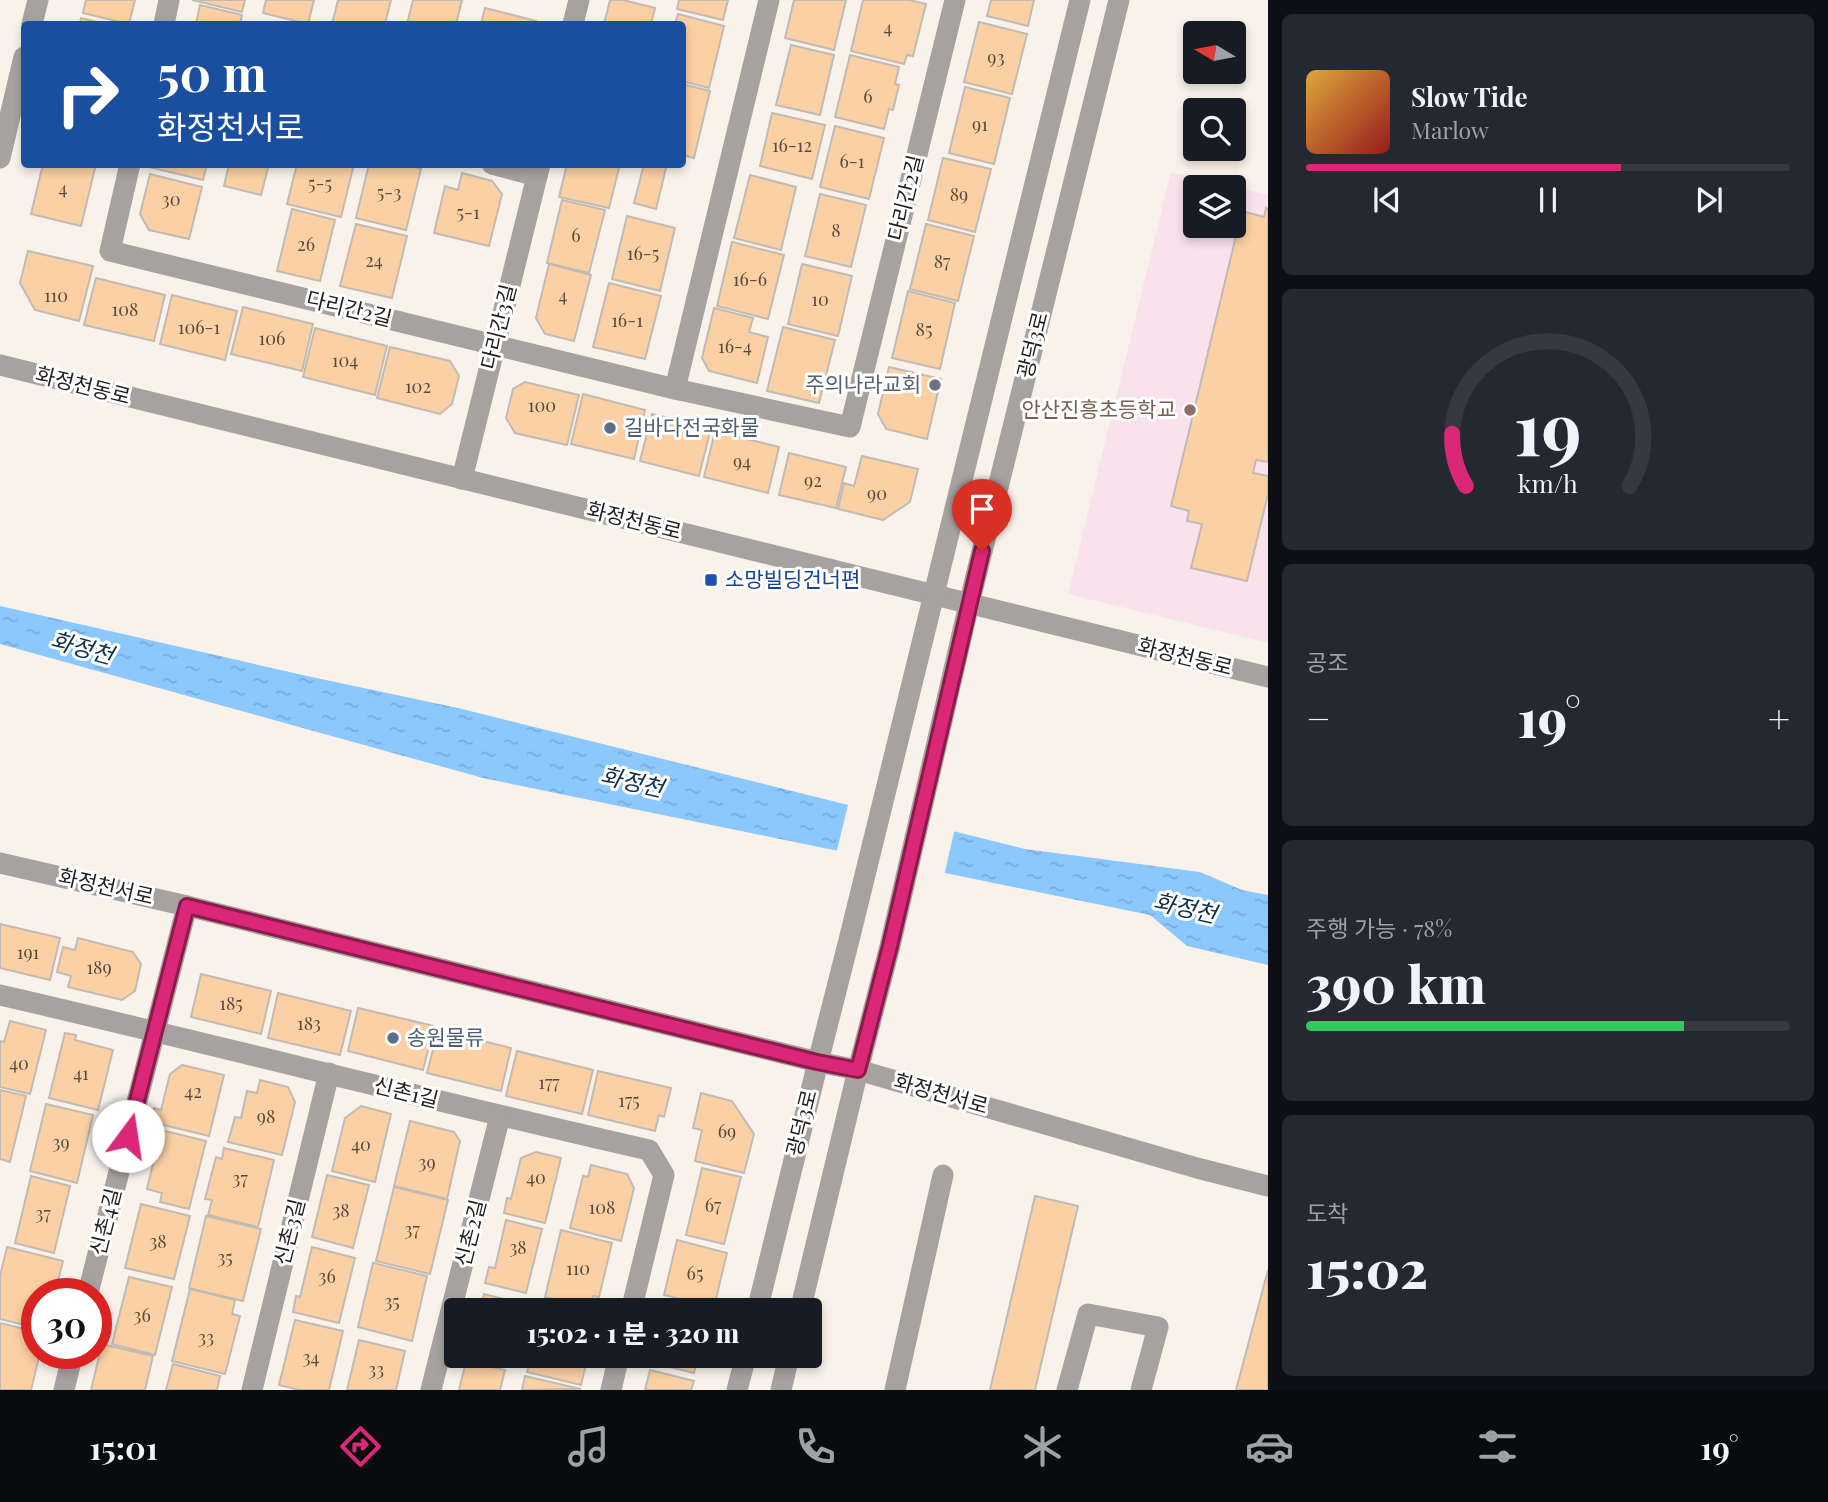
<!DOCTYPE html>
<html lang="ko">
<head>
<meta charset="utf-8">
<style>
  body { margin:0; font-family:"Playfair Display","Noto Sans KR",serif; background:#242831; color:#f1f3f6; height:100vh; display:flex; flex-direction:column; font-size:26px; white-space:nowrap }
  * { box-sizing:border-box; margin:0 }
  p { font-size:23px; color:#9ea1a6 }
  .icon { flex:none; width:38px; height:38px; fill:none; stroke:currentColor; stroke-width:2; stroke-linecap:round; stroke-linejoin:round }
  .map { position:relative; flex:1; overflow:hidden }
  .panel { display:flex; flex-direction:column; gap:14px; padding:14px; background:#0d0f14; width:560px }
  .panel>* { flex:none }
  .top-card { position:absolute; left:21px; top:21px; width:665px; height:147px; border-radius:7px; box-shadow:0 4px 10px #0003; background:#1a4fa0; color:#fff; overflow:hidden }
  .needle { width:46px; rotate:280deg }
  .buttons { position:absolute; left:1183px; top:21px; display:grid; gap:14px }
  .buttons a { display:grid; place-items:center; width:63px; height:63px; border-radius:7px; background:#171b24; box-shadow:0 4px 10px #0003; font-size:35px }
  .speed { position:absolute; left:21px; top:1278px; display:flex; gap:14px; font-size:35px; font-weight:700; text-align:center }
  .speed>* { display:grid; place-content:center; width:91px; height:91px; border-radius:50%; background:#171b24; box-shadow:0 4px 10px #0003; line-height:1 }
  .speed .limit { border:10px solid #d22; background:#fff; color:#111 }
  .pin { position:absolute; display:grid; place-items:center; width:60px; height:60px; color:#fff; margin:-72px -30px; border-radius:50% 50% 50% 0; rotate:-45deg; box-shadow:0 0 7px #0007 }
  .pin .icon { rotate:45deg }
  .me { position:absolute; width:77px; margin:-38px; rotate:14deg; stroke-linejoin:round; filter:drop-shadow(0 0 5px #0008) }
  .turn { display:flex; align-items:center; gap:24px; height:147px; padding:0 21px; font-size:32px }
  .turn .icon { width:91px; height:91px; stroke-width:2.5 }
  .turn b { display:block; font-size:49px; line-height:60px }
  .big { font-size:52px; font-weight:800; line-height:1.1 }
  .panel .tile { flex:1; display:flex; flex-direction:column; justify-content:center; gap:10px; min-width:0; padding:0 24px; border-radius:10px; background:#242831 }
  .panel .dial { align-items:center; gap:0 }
  .dial svg { height:182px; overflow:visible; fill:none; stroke:#363941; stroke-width:7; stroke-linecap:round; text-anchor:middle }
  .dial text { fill:#f1f3f6; stroke:none }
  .song { display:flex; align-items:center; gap:21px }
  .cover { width:84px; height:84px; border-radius:10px; background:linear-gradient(135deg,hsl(40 70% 55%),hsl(0 70% 35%)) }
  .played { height:7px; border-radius:4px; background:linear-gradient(90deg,#db2777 65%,#363941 65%) }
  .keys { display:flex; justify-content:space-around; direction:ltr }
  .heat { display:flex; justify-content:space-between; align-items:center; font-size:38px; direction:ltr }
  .charge { height:10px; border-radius:5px; background:linear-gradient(90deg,#34c759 78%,#363941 0) }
  .trip { position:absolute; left:444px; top:1298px; width:378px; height:70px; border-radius:7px; background:#171b24; box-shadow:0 4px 10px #0003; font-weight:800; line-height:70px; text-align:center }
  .tabs { display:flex; height:112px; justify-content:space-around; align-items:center; background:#090b0e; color:#9ea1a6 }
  .tabs .icon { width:49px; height:49px }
  .tabs .current { color:#db2777 }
  .tabs b { font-size:32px; color:#f1f3f6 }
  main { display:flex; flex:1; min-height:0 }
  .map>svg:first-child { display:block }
</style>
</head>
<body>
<main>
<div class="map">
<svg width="1268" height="1390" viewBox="0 0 1268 1390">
  <defs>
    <pattern id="water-ripples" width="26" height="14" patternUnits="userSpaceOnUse" patternTransform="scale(1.75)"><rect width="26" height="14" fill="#8bc8fe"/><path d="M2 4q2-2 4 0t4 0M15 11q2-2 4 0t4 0" fill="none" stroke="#78abd9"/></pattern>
  </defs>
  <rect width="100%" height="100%" fill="#f9f2eb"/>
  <!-- education -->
  <path fill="#fae2ec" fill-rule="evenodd" d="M1171,172L1268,195V643L1068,594ZM1195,187H1234V226H1195Z"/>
  <!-- water -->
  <polygon fill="url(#water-ripples)" points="0,606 307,676 458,708 1025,849 1200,872 1242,890 1268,895 1268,965 1187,946 1150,915 483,778 0,644"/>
  <!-- pier -->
  <polygon fill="#f9f2eb" points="849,801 955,828 944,876 836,854"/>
  <!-- building -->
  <g fill="#fbd0a4" stroke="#c1bbb4" stroke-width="2">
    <polygon points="86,0 135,0 129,24 83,13"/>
    <polygon points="192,0 245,0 242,12"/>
    <polygon points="266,0 314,0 308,24 263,13"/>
    <polygon points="338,0 391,0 385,24 332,24"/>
    <polygon points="413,0 462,0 456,24 407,24"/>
    <polygon points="610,0 623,0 655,8 651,24 604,24"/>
    <polygon points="679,0 728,0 723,20 677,9"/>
    <polygon points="794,0 846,0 834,50 785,38"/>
    <polygon points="863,0 909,0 926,4 913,56 907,55 904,64 851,51"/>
    <polygon points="991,0 1034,0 1028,26 987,16"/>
    <polygon points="200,5 242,15 240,24 196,24"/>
    <polygon points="485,8 536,21 535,24 481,24"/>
    <polygon points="678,14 724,26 709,88 682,81 682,24 675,24"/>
    <polygon points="81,18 105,24 80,24"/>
    <polygon points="979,22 1027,34 1012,94 964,82"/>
    <polygon points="791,45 834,55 820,115 776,105"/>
    <polygon points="850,55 899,67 895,84 899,85 893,110 889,109 884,129 835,117"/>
    <polygon points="682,84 710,91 694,158 682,155"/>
    <polygon points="965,87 1010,98 994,164 949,153"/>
    <polygon points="772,113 825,125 812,179 760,166"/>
    <polygon points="835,126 884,138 869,199 820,187"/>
    <polygon points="943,158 991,169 975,232 928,220"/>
    <polygon points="43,164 96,164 81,226 31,214"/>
    <polygon points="150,164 207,164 203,180 149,167"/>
    <polygon points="229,164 269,164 261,195 224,186"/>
    <polygon points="297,164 354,164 341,217 287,204"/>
    <polygon points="369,164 405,164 421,169 406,230 356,218"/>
    <polygon points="567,164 620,164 609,208 559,197"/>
    <polygon points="644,164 667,164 656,209 634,203"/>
    <polygon points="462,173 492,181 502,194 489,246 434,233 445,186 458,190"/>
    <polygon points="150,174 202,187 189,239 149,230 140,214"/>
    <polygon points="750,175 796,187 781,250 734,238"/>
    <polygon points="820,194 866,205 851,267 805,256"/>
    <polygon points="562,200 605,210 589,273 547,263"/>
    <polygon points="1266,208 1268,209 1268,462 1256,460 1253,473 1268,476 1268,494 1247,581 1191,568 1202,524 1187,521 1189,511 1171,506 1242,211 1264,217"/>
    <polygon points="292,209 335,220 320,281 277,271"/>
    <polygon points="627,216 675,228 660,291 612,279"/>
    <polygon points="356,224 407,236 392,298 340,286"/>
    <polygon points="926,224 974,236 958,301 910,289"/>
    <polygon points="732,242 784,255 768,319 717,306"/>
    <polygon points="28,251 93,266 79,321 35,310 20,283"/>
    <polygon points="549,264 591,275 574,341 545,334 536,318"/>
    <polygon points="802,264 852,276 838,336 788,324"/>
    <polygon points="96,278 165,295 154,341 84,325"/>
    <polygon points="609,283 661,296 645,359 593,347"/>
    <polygon points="908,291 955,303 940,369 892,358"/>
    <polygon points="172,295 237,311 225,360 160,344"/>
    <polygon points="243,307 313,324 302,371 231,354"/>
    <polygon points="714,308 753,318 749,332 768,337 757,383 709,371 702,358"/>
    <polygon points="783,327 835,340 819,403 767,391"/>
    <polygon points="315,328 387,346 375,395 303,377"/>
    <polygon points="390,347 450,361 459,376 452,404 440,414 377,398"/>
    <polygon points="889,367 941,379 927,439 886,429 878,414"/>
    <polygon points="525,382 579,395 567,445 515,433 506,418 513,389"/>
    <polygon points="583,394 645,410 634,459 571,444"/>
    <polygon points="652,414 711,428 699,476 640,461"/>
    <polygon points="715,431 779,447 768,493 704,477"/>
    <polygon points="789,453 846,467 836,508 779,495"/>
    <polygon points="862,456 918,469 910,502 883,520 838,509 844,483 854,486"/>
    <polygon points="0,924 60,938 50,980 0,968"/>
    <polygon points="78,938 133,952 141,964 135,991 122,1000 68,987 71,976 57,972 63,947 75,950"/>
    <polygon points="201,974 271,991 261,1034 191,1017"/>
    <polygon points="278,993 351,1011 340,1055 268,1038"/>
    <polygon points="358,1008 434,1026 423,1070 348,1051"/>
    <polygon points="10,1021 46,1030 30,1094 0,1087 0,1041 4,1042"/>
    <polygon points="438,1030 511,1048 501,1091 427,1073"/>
    <polygon points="65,1033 76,1035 75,1040 113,1050 98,1110 49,1098"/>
    <polygon points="517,1051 593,1070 582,1114 506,1096"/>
    <polygon points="182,1065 224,1075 209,1136 151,1122 154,1108 161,1110 170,1074"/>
    <polygon points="598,1071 671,1088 664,1117 659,1115 655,1131 588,1115"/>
    <polygon points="260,1080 288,1087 295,1102 282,1155 228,1142 235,1117 241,1118 247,1091 257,1093"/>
    <polygon points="0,1090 26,1096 10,1162 0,1159"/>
    <polygon points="701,1093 732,1101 754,1134 744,1173 695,1161 702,1130 693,1128"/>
    <polygon points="46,1104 93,1115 77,1183 30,1171"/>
    <polygon points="361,1106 391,1114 375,1182 332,1171 345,1118"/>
    <polygon points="410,1121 454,1132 460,1141 447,1199 394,1186"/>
    <polygon points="161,1130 206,1141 189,1209 160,1202 162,1193 147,1189"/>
    <polygon points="224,1148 274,1160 258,1227 208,1215 212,1200 205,1199 216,1157 222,1159"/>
    <polygon points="536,1152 561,1158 545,1223 504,1213 507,1198 511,1199 521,1158"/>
    <polygon points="591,1165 627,1174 634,1188 621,1241 570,1228 583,1176 588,1177"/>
    <polygon points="702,1168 741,1177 724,1244 686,1235"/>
    <polygon points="327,1175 369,1185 353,1248 312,1237"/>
    <polygon points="31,1176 70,1186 54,1253 15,1243"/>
    <polygon points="394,1187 448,1200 430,1274 376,1261"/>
    <polygon points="1035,1196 1078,1206 1035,1390 990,1390"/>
    <polygon points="141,1204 190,1216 174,1279 125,1268"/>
    <polygon points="206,1216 261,1229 243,1301 189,1288"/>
    <polygon points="506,1220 542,1229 526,1293 485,1283 489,1267 495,1268"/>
    <polygon points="561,1230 612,1243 599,1297 593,1296 590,1308 545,1297"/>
    <polygon points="677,1240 727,1253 714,1307 664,1295"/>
    <polygon points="7,1247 63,1261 55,1293 37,1293 37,1328 0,1319 0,1276"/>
    <polygon points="312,1247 355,1258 339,1323 293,1312 296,1296 300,1297"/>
    <polygon points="373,1263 427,1276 412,1341 358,1327"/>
    <polygon points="1268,1270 1268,1390 1236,1390"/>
    <polygon points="129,1277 172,1287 155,1355 112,1344"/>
    <polygon points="190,1289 235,1300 232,1314 240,1316 225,1374 172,1361"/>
    <polygon points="484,1294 523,1304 521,1311 480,1311"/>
    <polygon points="544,1304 571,1311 542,1311"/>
    <polygon points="295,1320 343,1331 329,1390 299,1390 279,1385"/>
    <polygon points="0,1323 37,1332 37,1353 40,1353 31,1390 0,1390"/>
    <polygon points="359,1340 405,1351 396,1390 347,1390"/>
    <polygon points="102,1344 153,1356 145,1390 91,1390"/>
    <polygon points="475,1356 510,1356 508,1365"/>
    <polygon points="531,1356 588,1356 581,1385 527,1372"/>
    <polygon points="655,1356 698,1356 694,1373 653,1363"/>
    <polygon points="466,1361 505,1370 500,1390 459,1390"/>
    <polygon points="173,1364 220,1376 217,1390 166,1390"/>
    <polygon points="650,1370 694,1381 691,1390 645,1390"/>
    <polygon points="525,1376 581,1389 522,1390"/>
  </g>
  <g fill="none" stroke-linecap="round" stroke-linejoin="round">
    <!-- minor -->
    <g stroke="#a6a2a0" stroke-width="21">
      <polyline points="32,24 38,0"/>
      <polyline points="164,24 169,0"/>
      <polyline points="573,24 579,0"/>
      <polyline points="0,158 24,57"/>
      <polyline points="130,164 110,251 675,389 850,427 955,0"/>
      <polyline points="492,164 537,176"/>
      <polyline points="0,365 1268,677"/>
      <polyline points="675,389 769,0"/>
      <polyline points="462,479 540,164"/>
      <polyline points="0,863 187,906 818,1062 858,1070 1197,1168 1268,1186"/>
      <path d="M0,995C217,1045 432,1101 649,1150L664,1175L631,1311"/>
      <polyline points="88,1293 187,906"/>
      <polyline points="757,1311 818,1062 850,936 1080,0"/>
      <polyline points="800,1311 858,1070 890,946 969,604 1119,0"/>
      <polyline points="64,1390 73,1353"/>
      <polyline points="252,1390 329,1073"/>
      <polyline points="431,1390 500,1116"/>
      <polyline points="611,1390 619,1356"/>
      <polyline points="737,1390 746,1356"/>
      <polyline points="781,1390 789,1356"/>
      <polyline points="895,1390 943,1175"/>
      <polyline points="1067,1390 1088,1314 1158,1327 1141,1390"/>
    </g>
  </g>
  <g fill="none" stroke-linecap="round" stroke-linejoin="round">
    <defs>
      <polyline id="route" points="128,1136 187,906 817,1062 858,1070 890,946 982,551"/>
    </defs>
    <!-- route casing -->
    <use href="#route" stroke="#8e194d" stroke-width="18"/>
    <!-- route -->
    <use href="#route" stroke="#db2777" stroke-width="12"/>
  </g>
  <!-- markers -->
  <circle fill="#6b7280" stroke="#fff" stroke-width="2.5" cx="935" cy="385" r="7"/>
  <circle fill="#8d6e63" stroke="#fff" stroke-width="2.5" cx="1190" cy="410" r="7"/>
  <g fill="#5c6f8a" stroke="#fff" stroke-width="2.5">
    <circle cx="610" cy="428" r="7"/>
    <circle cx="393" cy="1038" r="7"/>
  </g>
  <rect fill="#1a4fb4" stroke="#fff" stroke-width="2.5" x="704" y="573" width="14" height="14" rx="3.5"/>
  <g text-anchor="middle" stroke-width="6" stroke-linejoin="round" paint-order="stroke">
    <!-- number labels -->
    <g font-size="18" fill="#584a3e">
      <text x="888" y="34">4</text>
      <text x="996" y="64">93</text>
      <text x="868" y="103">6</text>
      <text x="980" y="131">91</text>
      <text x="792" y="152">16-12</text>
      <text x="852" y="168">6-1</text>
      <text x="320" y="190">5-5</text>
      <text x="63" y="195">4</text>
      <text x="389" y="199">5-3</text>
      <text x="959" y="201">89</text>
      <text x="171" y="206">30</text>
      <text x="468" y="219">5-1</text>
      <text x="836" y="237">8</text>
      <text x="576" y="242">6</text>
      <text x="306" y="251">26</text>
      <text x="643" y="260">16-5</text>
      <text x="374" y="267">24</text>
      <text x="942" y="268">87</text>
      <text x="750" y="286">16-6</text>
      <text x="56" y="302">110</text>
      <text x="563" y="302">4</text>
      <text x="820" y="306">10</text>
      <text x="125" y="316">108</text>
      <text x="627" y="327">16-1</text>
      <text x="199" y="334">106-1</text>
      <text x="924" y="336">85</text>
      <text x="272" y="345">106</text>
      <text x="735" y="353">16-4</text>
      <text x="345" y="367">104</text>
      <text x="418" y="393">102</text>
      <text x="542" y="412">100</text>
      <text x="742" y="468">94</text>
      <text x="813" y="487">92</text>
      <text x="877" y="500">90</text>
      <text x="28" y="959">191</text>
      <text x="99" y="974">189</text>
      <text x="231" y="1010">185</text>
      <text x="309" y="1030">183</text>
      <text x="19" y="1070">40</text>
      <text x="81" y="1080">41</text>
      <text x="549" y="1089">177</text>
      <text x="193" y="1098">42</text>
      <text x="629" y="1107">175</text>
      <text x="266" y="1123">98</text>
      <text x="727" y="1138">69</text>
      <text x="61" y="1149">39</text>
      <text x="361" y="1151">40</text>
      <text x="427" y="1169">39</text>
      <text x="536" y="1184">40</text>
      <text x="240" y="1185">37</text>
      <text x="713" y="1212">67</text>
      <text x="602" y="1214">108</text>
      <text x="341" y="1217">38</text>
      <text x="43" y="1220">37</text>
      <text x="412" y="1236">37</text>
      <text x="158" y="1248">38</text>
      <text x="518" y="1254">38</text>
      <text x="225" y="1264">35</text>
      <text x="578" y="1275">110</text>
      <text x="695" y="1280">65</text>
      <text x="327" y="1283">36</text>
      <text x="392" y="1308">35</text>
      <text x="142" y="1322">36</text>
      <text x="206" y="1344">33</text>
      <text x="311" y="1364">34</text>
      <text x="376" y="1376">33</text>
    </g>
    <!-- street labels -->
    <g font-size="21" fill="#211e1c" stroke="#fff">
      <text transform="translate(906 198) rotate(-76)" y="7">다리간2길</text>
      <text transform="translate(349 309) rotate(14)" y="7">다리간2길</text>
      <text transform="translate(499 327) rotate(-76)" y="7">다리간3길</text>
      <text transform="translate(1033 345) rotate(-76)" y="7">광덕3로</text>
      <text transform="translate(83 386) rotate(14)" y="7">화정천동로</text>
      <text transform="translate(634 521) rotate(14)" y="7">화정천동로</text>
      <text transform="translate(1185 657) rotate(14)" y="7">화정천동로</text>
      <text transform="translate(106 887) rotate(13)" y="7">화정천서로</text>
      <text transform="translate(406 1093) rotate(14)" y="7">신촌1길</text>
      <text transform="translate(941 1094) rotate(16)" y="7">화정천서로</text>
      <text transform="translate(802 1123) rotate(-76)" y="7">광덕3로</text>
      <text transform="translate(106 1222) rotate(-76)" y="7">신촌4길</text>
      <text transform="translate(290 1232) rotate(-76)" y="7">신촌3길</text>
      <text transform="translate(471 1233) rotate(-76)" y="7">신촌2길</text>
    </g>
    <!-- worship labels -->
    <g font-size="21" fill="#5b616d" stroke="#fff" text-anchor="end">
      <text x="921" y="392">주의나라교회</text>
    </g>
    <!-- education labels -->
    <g font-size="21" fill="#785e54" stroke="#fff" text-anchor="end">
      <text x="1176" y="417">안산진흥초등학교</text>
    </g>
    <!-- service labels -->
    <g font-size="21" fill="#4e5e75" stroke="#fff" text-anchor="start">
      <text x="624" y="435">길바다전국화물</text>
      <text x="407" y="1045">송원물류</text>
    </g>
    <!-- transit labels -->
    <g font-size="21" fill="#164399" stroke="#fff" text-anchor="start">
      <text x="725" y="587">소망빌딩건너편</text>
    </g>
    <!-- water labels -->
    <g font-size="23" font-style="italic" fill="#0e2f4a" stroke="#fff">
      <text transform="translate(82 648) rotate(16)" y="8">화정천</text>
      <text transform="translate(632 782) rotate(13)" y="8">화정천</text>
      <text transform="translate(1185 908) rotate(13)" y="8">화정천</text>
    </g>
  </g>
</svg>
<div class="buttons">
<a><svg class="needle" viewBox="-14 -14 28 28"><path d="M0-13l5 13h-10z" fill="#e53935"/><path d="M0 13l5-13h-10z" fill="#9ea1a6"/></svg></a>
<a><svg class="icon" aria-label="search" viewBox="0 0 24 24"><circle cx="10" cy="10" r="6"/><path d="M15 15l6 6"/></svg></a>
<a><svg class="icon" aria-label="layers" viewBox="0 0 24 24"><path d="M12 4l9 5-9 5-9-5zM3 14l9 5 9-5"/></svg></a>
</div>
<div class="speed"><div class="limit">30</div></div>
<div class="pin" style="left:982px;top:551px;background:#d93025"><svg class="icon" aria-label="arrive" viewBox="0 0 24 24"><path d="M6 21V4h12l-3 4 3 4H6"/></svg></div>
<svg class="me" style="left:128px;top:1136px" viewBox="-20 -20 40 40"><circle r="19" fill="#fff"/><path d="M0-13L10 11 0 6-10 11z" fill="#db2777"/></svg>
<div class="trip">15:02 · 1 분 · 320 m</div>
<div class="top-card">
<div class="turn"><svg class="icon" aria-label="right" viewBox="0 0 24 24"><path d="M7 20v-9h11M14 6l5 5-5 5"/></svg><div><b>50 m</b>화정천서로</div></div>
</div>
</div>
<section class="panel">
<div class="tile">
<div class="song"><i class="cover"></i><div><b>Slow Tide</b><p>Marlow</p></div></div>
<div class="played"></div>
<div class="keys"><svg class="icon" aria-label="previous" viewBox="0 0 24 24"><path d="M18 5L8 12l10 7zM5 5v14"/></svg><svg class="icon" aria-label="pause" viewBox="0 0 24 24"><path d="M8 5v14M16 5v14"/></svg><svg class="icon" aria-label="next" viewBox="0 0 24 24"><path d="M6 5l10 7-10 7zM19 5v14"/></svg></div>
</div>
<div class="tile dial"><svg viewBox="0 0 100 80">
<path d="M14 69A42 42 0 1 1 86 69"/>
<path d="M14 69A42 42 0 0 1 8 46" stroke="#db2777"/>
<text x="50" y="56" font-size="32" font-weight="700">19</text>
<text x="50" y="72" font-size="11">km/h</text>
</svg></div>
<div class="tile"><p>공조</p>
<div class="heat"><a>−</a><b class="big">19°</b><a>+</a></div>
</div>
<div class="tile"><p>주행 가능 · 78%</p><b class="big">390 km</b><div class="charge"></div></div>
<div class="tile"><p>도착</p><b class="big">15:02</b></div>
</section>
</main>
<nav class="tabs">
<b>15:01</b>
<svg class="icon current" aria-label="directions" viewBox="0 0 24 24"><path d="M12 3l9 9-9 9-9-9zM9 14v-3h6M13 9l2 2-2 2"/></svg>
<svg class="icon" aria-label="music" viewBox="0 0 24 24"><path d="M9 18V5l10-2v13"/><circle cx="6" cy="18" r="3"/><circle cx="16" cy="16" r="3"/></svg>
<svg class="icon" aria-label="phone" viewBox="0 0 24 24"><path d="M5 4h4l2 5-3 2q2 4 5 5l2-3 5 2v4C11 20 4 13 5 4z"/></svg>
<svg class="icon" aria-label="climate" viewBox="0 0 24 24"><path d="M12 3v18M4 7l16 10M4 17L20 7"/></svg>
<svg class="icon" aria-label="car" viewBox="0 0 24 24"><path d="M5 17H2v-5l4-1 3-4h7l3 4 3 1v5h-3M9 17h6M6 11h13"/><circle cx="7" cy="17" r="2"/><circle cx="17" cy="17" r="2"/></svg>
<svg class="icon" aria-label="filters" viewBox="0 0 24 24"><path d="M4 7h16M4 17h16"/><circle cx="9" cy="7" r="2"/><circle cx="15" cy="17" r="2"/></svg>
<b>19°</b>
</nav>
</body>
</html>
